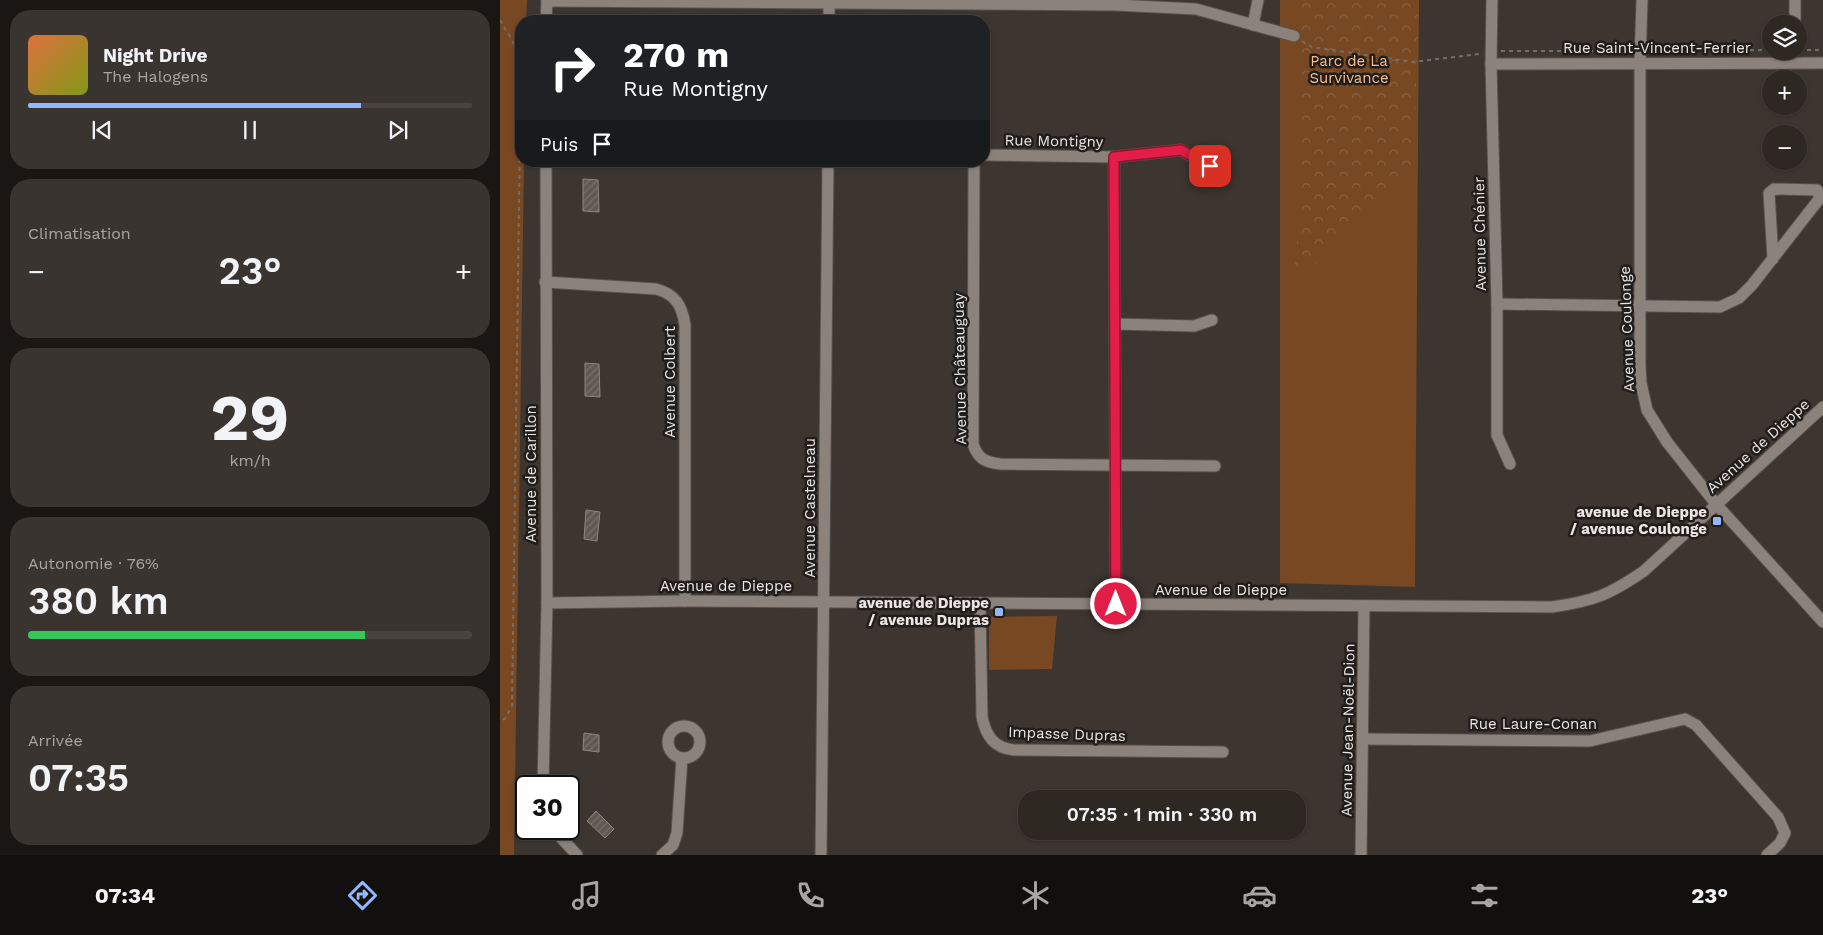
<!DOCTYPE html>
<html lang="fr">
<head>
<meta charset="utf-8">
<style>
  body { margin:0; font-family:"Work Sans",sans-serif; background:#3a3430; color:#f1f3f6; height:100vh; display:flex; flex-direction:column; font-size:19px; white-space:nowrap }
  * { box-sizing:border-box; margin:0 }
  p { font-size:16px; color:#a7a6a6 }
  .icon { flex:none; width:28px; height:28px; fill:none; stroke:currentColor; stroke-width:2; stroke-linecap:round; stroke-linejoin:round }
  .map { position:relative; flex:1; overflow:hidden }
  .details { display:flex; flex-direction:column; gap:10px; padding:10px; background:#191613; width:500px }
  .details>* { flex:none }
  .top-card { position:absolute; left:15px; top:15px; width:475px; height:152px; border-radius:20px; box-shadow:0 1px 4px #0004,0 0 0 1px #494441; background:#202124; color:#fff; overflow:hidden }
  .controls { position:absolute; left:1262px; top:15px; display:grid; gap:10px }
  .controls a { display:grid; place-items:center; width:45px; height:45px; border-radius:50%; background:#2e2823; box-shadow:0 1px 4px #0004,0 0 0 1px #494441; font-size:25px }
  .speed { position:absolute; left:15px; top:775px; display:flex; gap:10px; font-size:25px; font-weight:700; text-align:center }
  .speed>* { display:grid; place-content:center; width:65px; height:65px; border-radius:50%; background:#2e2823; box-shadow:0 1px 4px #0004,0 0 0 1px #494441; line-height:1 }
  .speed .limit { border:2px solid #111; border-radius:8px; background:#fff; color:#111 }
  .pin { position:absolute; display:grid; place-items:center; width:42px; height:42px; color:#fff; margin:-21px; border-radius:10px; box-shadow:0 2px 8px #0006 }
  .me { position:absolute; width:55px; margin:-28px; rotate:0deg; stroke-linejoin:round; filter:drop-shadow(0 0 4px #0008) }
  .turn { display:flex; align-items:center; gap:18px; height:105px; padding:0 25px; font-size:22px }
  .turn .icon { width:65px; height:65px; stroke-width:2.5 }
  .turn b { display:block; font-size:35px; line-height:42px }
  .then { display:flex; align-items:center; height:48px; padding:0 25px; background:#0003; gap:10px; font-size:19px }
  .big { font-size:38px; font-weight:600; line-height:1.1 }
  .details .card { flex:1; display:flex; flex-direction:column; justify-content:center; gap:8px; min-width:0; padding:0 18px; border-radius:20px; background:#3a3430 }
  .details .dial { align-items:center; gap:0 }
  .dial b { font-size:65px; line-height:1 }
  .song { display:flex; align-items:center; gap:15px }
  .cover { width:60px; height:60px; border-radius:8px; background:linear-gradient(135deg,hsl(20 70% 55%),hsl(70 70% 35%)) }
  .played { height:5px; border-radius:2px; background:linear-gradient(90deg,#92b7fd 75%,#494441 75%) }
  .keys { display:flex; justify-content:space-around; direction:ltr }
  .heat { display:flex; justify-content:space-between; align-items:center; font-size:28px; direction:ltr }
  .charge { height:8px; border-radius:4px; background:linear-gradient(90deg,#34c759 76%,#494441 0) }
  .trip { position:absolute; left:518px; top:790px; width:288px; height:50px; border-radius:20px; background:#2e2823; box-shadow:0 1px 4px #0004,0 0 0 1px #494441; font-weight:600; line-height:50px; text-align:center }
  .tabs { display:flex; height:80px; justify-content:space-around; align-items:center; background:#12100e; color:#a7a6a6 }
  .tabs .icon { width:35px; height:35px }
  .tabs .current { color:#92b7fd }
  .tabs b { font-size:22px; color:#f1f3f6 }
  main { display:flex; flex:1; min-height:0 }
  .map>svg:first-child { display:block }
</style>
</head>
<body>
<main>
<section class="details">
<div class="card">
<div class="song"><i class="cover"></i><div><b>Night Drive</b><p>The Halogens</p></div></div>
<div class="played"></div>
<div class="keys"><svg class="icon" aria-label="previous" viewBox="0 0 24 24"><path d="M18 5L8 12l10 7zM5 5v14"/></svg><svg class="icon" aria-label="pause" viewBox="0 0 24 24"><path d="M8 5v14M16 5v14"/></svg><svg class="icon" aria-label="next" viewBox="0 0 24 24"><path d="M6 5l10 7-10 7zM19 5v14"/></svg></div>
</div>
<div class="card"><p>Climatisation</p>
<div class="heat"><a>−</a><b class="big">23°</b><a>+</a></div>
</div>
<div class="card dial"><b>29</b><p>km/h</p></div>
<div class="card"><p>Autonomie · 76%</p><b class="big">380 km</b><div class="charge"></div></div>
<div class="card"><p>Arrivée</p><b class="big">07:35</b></div>
</section>
<div class="map">
<svg width="1323" height="855" viewBox="0 0 1323 855">
  <defs>
    <pattern id="forest-crowns" width="20" height="18" patternUnits="userSpaceOnUse" patternTransform="scale(1.25)"><rect width="20" height="18" fill="#774822"/><path d="M2 6a3 3 0 1 1 6 0M12 15a3 3 0 1 1 6 0" fill="none" stroke="#8a6242"/></pattern>
    <pattern id="building-hatch" width="6" height="6" patternUnits="userSpaceOnUse" patternTransform="scale(1.25)"><rect width="6" height="6" fill="#615852"/><path d="M-1 1l2-2M0 6l6-6M5 7l2-2" fill="none" stroke="#78706b"/></pattern>
  </defs>
  <rect width="100%" height="100%" fill="#3d352f"/>
  <!-- green -->
  <g fill="#774822">
    <polygon points="0,0 27,0 26,21 21,21 21,161 24,161 14,855 0,855"/>
    <polygon points="780,0 919,0 915,587 780,583"/>
    <polygon points="557,616 552,669 489,670 489,617"/>
  </g>
  <!-- forest -->
  <polygon fill="url(#forest-crowns)" points="801,0 919,0 913,173 862,212 811,269 792,279 799,228"/>
  <!-- building -->
  <g fill="url(#building-hatch)" stroke="#8e857e">
    <polygon points="83,179 98,180 99,212 83,211"/>
    <polygon points="85,363 99,364 100,397 85,396"/>
    <polygon points="86,510 100,512 97,541 84,539"/>
    <polygon points="84,733 99,735 99,752 83,750"/>
    <polygon points="96,811 114,829 105,838 87,821"/>
  </g>
  <g fill="none" stroke-linecap="round" stroke-linejoin="round">
    <defs>
      <g id="minor">
        <polyline points="992,0 991,64 997,304 997,435 1010,464"/>
        <polyline points="1142,0 1140,62 1140,365 1141,383 1147,410 1167,442 1216,504 1323,622"/>
        <polyline points="47,1 615,5 696,9 794,36"/>
        <polyline points="46,21 47,0"/>
        <polyline points="329,21 329,0"/>
        <polyline points="1295,24 1295,0"/>
        <polyline points="753,25 758,0"/>
        <polyline points="991,64 1323,63"/>
        <polyline points="484,155 614,157 681,150 710,167"/>
        <polyline points="614,157 616,604"/>
        <path d="M474,161L473,444C478,459 485,462 500,464L715,466"/>
        <path d="M45,282L156,289C175,294 182,305 185,325V601"/>
        <polyline points="997,304 1220,307 1239,298 1252,285 1320,198 1317,190 1274,189 1269,193 1273,259"/>
        <polyline points="615,324 694,326 712,320"/>
        <path d="M47,603L185,601L1052,607C1094,601 1109,595 1144,571L1323,407"/>
        <path d="M480,603L482,717C486,736 494,748 514,750L723,752"/>
        <circle cx="184" cy="742" r="16"/>
        <polyline points="864,739 1090,741 1185,719 1196,725 1278,817 1285,833 1280,843 1267,855"/>
        <polyline points="43,786 47,603 46,161"/>
        <polyline points="53,829 77,855"/>
        <polyline points="162,855 173,845 177,833 182,758"/>
        <polyline points="321,855 328,161"/>
        <polyline points="861,855 864,606"/>
      </g>
    </defs>
    <!-- minor casing -->
    <use href="#minor" stroke="#58514c" stroke-width="13"/>
    <!-- path -->
    <g stroke="#756e69" stroke-width="2" stroke-dasharray="4 4" stroke-linecap="butt">
      <polyline points="0,20 13,42 21,63 12,706 5,719 0,721"/>
      <polyline points="802,41 812,47 913,62 979,54"/>
      <polyline points="1299,50 1323,50"/>
      <polyline points="1001,51 1126,51"/>
      <polyline points="1186,51 1271,50"/>
    </g>
    <!-- minor -->
    <use href="#minor" stroke="#8c827c" stroke-width="11"/>
  </g>
  <g fill="none" stroke-linecap="round" stroke-linejoin="round">
    <defs>
      <polyline id="route" points="616,604 614,157 681,150 710,166"/>
    </defs>
    <!-- route casing -->
    <use href="#route" stroke="#92132f" stroke-width="12"/>
    <!-- route -->
    <use href="#route" stroke="#e11d48" stroke-width="9"/>
  </g>
  <!-- markers -->
  <g fill="#92b7fd" stroke="#211d1b" stroke-width="2">
    <rect x="1212" y="516" width="10" height="10" rx="2.5"/>
    <rect x="494" y="607" width="10" height="10" rx="2.5"/>
  </g>
  <g text-anchor="middle" stroke-width="5" stroke-linejoin="round" paint-order="stroke">
    <!-- street labels -->
    <g font-size="15" fill="#ebe6e3" stroke="#211d1b">
      <text x="1157" y="53">Rue Saint-Vincent-Ferrier</text>
      <text transform="translate(554 141) rotate(1)" y="5">Rue Montigny</text>
      <text transform="translate(980 234) rotate(-91)" y="5">Avenue Chénier</text>
      <text transform="translate(1127 329) rotate(-92)" y="5">Avenue Coulonge</text>
      <text transform="translate(460 369) rotate(-91)" y="5">Avenue Châteauguay</text>
      <text transform="translate(170 382) rotate(-90)" y="5">Avenue Colbert</text>
      <text transform="translate(1258 446) rotate(-42)" y="5">Avenue de Dieppe</text>
      <text transform="translate(31 474) rotate(-90)" y="5">Avenue de Carillon</text>
      <text transform="translate(310 508) rotate(-90)" y="5">Avenue Castelneau</text>
      <text x="226" y="591">Avenue de Dieppe</text>
      <text x="721" y="595">Avenue de Dieppe</text>
      <text x="1033" y="729">Rue Laure-Conan</text>
      <text transform="translate(848 730) rotate(-89)" y="5">Avenue Jean-Noël-Dion</text>
      <text transform="translate(567 734) rotate(2)" y="5">Impasse Dupras</text>
    </g>
    <!-- park labels -->
    <g font-size="15" fill="#f9bc8f" stroke="#211d1b">
      <text x="849" y="66">Parc de La<tspan x="849" dy="17">Survivance</tspan></text>
    </g>
    <!-- poi labels -->
    <g font-size="15" font-weight="bold" fill="#ebe6e3" stroke="#211d1b" text-anchor="end">
      <text x="1207" y="517">avenue de Dieppe<tspan x="1207" dy="17">/ avenue Coulonge</tspan></text>
      <text x="489" y="608">avenue de Dieppe<tspan x="489" dy="17">/ avenue Dupras</tspan></text>
    </g>
  </g>
</svg>
<div class="controls">
<a><svg class="icon" aria-label="layers" viewBox="0 0 24 24"><path d="M12 4l9 5-9 5-9-5zM3 14l9 5 9-5"/></svg></a>
<a>+</a>
<a>−</a>
</div>
<div class="speed"><div class="limit">30</div></div>
<div class="pin" style="left:710px;top:166px;background:#d93025"><svg class="icon" aria-label="arrive" viewBox="0 0 24 24"><path d="M6 21V4h12l-3 4 3 4H6"/></svg></div>
<svg class="me" style="left:616px;top:604px" viewBox="-20 -20 40 40"><circle r="17" fill="#e11d48" stroke="#fff" stroke-width="3"/><path d="M0-11L8 9 0 5-8 9z" fill="#fff"/></svg>
<div class="trip">07:35 · 1 min · 330 m</div>
<div class="top-card">
<div class="turn"><svg class="icon" aria-label="right" viewBox="0 0 24 24"><path d="M7 20v-9h11M14 6l5 5-5 5"/></svg><div><b>270 m</b>Rue Montigny</div></div>
<div class="then">Puis<svg class="icon" aria-label="arrive" viewBox="0 0 24 24"><path d="M6 21V4h12l-3 4 3 4H6"/></svg></div>
</div>
</div>
</main>
<nav class="tabs">
<b>07:34</b>
<svg class="icon current" aria-label="directions" viewBox="0 0 24 24"><path d="M12 3l9 9-9 9-9-9zM9 14v-3h6M13 9l2 2-2 2"/></svg>
<svg class="icon" aria-label="music" viewBox="0 0 24 24"><path d="M9 18V5l10-2v13"/><circle cx="6" cy="18" r="3"/><circle cx="16" cy="16" r="3"/></svg>
<svg class="icon" aria-label="phone" viewBox="0 0 24 24"><path d="M5 4h4l2 5-3 2q2 4 5 5l2-3 5 2v4C11 20 4 13 5 4z"/></svg>
<svg class="icon" aria-label="climate" viewBox="0 0 24 24"><path d="M12 3v18M4 7l16 10M4 17L20 7"/></svg>
<svg class="icon" aria-label="car" viewBox="0 0 24 24"><path d="M5 17H2v-5l4-1 3-4h7l3 4 3 1v5h-3M9 17h6M6 11h13"/><circle cx="7" cy="17" r="2"/><circle cx="17" cy="17" r="2"/></svg>
<svg class="icon" aria-label="filters" viewBox="0 0 24 24"><path d="M4 7h16M4 17h16"/><circle cx="9" cy="7" r="2"/><circle cx="15" cy="17" r="2"/></svg>
<b>23°</b>
</nav>
</body>
</html>
